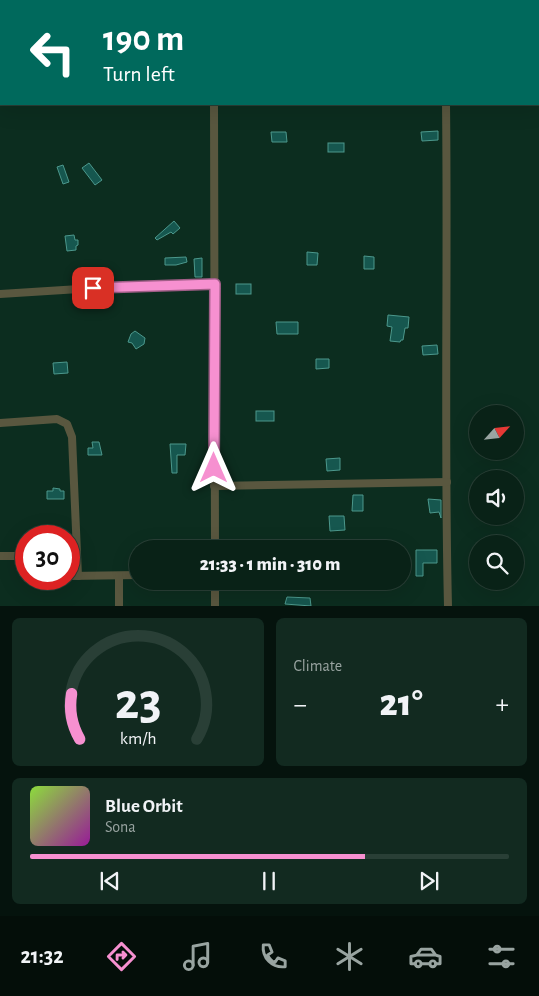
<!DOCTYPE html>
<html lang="en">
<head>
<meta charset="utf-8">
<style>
  body { margin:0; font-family:"Alegreya Sans",sans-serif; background:#122a20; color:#f1f3f6; height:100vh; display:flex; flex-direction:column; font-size:19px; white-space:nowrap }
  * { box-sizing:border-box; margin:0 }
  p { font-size:16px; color:#99a4a1 }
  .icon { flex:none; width:28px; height:28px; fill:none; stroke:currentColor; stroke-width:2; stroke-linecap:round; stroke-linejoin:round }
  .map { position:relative; height:606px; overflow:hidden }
  .panel { display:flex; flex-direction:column; gap:12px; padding:12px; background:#05130d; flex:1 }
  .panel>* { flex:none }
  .hud { position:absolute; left:0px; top:0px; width:540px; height:105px; box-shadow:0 5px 20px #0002,0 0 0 1px #293f36; background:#00695c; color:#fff; overflow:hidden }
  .needle { width:32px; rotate:63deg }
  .fabs { position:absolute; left:469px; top:405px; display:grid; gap:10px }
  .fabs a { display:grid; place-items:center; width:55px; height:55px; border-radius:50%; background:#092217; box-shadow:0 5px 20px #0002,0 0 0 1px #293f36; font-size:25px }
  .speed { position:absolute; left:15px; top:525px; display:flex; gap:10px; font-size:25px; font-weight:700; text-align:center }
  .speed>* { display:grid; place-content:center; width:65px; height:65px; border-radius:50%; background:#092217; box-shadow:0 5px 20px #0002,0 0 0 1px #293f36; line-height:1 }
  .speed .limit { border:8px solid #d22; background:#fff; color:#111 }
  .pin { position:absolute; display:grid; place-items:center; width:42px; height:42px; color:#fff; margin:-21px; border-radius:10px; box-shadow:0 2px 8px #0006 }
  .me { position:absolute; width:55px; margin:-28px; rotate:0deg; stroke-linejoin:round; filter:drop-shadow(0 0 4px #0008) }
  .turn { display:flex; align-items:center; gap:18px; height:105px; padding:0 20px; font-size:22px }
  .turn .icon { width:65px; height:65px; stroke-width:2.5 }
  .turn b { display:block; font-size:35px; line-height:42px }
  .big { font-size:38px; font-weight:800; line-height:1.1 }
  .panel .widget { flex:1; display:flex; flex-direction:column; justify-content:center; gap:8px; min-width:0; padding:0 18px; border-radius:8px; background:#122a20 }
  .panel .dial { align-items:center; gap:0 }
  .dial svg { height:130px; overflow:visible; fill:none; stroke:#293f36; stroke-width:7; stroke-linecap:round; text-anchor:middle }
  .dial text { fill:#f1f3f6; stroke:none }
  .song { display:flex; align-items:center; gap:15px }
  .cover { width:60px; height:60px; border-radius:8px; background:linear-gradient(135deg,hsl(90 70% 55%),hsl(300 70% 35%)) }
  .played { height:5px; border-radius:2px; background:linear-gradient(90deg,#f690d0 70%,#293f36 70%) }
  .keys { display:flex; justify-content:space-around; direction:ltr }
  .heat { display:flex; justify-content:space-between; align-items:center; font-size:28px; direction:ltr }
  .panel .tiles { flex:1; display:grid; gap:12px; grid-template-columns:1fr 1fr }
  .widget:last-child { grid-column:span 2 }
  .trip { position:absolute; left:129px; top:540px; width:282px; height:50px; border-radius:25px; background:#092217; box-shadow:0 5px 20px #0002,0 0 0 1px #293f36; font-weight:800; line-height:50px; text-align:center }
  .tabs { display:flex; height:80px; justify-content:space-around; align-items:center; background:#040e09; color:#99a4a1 }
  .tabs .icon { width:35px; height:35px }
  .tabs .current { color:#f690d0 }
  .tabs b { font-size:22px; color:#f1f3f6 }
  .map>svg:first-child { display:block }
</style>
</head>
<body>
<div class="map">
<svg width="539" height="606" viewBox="0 0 539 606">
  <rect width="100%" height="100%" fill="#0c2d1f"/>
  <!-- building -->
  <g fill="#16574f" stroke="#4c988c">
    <polygon points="438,131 438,140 422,141 421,132"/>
    <polygon points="271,132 286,132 287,142 272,142"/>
    <rect x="328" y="143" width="16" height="9"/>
    <polygon points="89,163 102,180 95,185 82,168"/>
    <polygon points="63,165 69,182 63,184 57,167"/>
    <polygon points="174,221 180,228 173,234 171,232 157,240 155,238"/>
    <polygon points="74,235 75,240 78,240 78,245 76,246 76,250 67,251 65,236"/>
    <polygon points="307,252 318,253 317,265 307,265"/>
    <polygon points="364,256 374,257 374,269 364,269"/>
    <polygon points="186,257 187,262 176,265 165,265 165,258"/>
    <polygon points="202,258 202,277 195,277 194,259"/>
    <rect x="236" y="284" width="15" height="10"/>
    <polygon points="388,315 409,317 408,328 405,328 403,340 401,340 400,342 390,341 392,327 387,326"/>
    <polygon points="276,322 298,322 298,334 277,334"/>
    <polygon points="135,331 145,338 144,344 136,349 132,343 128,342 131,334"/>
    <polygon points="437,345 438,354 423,355 422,346"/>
    <polygon points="316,359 329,359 329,368 316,369"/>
    <polygon points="67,362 68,373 54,374 53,363"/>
    <rect x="256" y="411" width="18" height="10"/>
    <polygon points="92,442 99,442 102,455 88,455 88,448 93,448"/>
    <polygon points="170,444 186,444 185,455 177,455 177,473 172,473"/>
    <polygon points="340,458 340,470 327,471 326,459"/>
    <polygon points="53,488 60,489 60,491 64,491 64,499 47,499 47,491 53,491"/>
    <polygon points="353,495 363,495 363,511 352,511"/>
    <polygon points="428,499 441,500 441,518 439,512 430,513"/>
    <polygon points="329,516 344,516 345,530 330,531"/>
    <polygon points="416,550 437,550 437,563 423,563 423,576 416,576"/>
    <polygon points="169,581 207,581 207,587 170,588"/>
    <polygon points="287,597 310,598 311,606 285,604"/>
  </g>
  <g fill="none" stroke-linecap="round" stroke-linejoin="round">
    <!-- minor -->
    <g stroke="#59573f" stroke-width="8">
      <polyline points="36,0 36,1"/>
      <polyline points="214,0 214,1"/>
      <polyline points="446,1 446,0"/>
      <polyline points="214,104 215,549"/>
      <path d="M446,104C448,271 444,439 448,606"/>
      <polyline points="0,294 111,287 215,284"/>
      <polyline points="0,423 57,419 67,424 72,437 78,576"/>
      <polyline points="214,486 447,482"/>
      <polyline points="0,556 16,556 19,557 23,573 26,577"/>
      <polyline points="69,576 138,575"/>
      <polyline points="215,581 215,606"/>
      <polyline points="119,606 119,576"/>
    </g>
  </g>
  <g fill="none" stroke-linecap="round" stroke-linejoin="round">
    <defs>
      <polyline id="route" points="93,288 215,284 214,468"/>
    </defs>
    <!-- route casing -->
    <use href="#route" stroke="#a05e87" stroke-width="12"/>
    <!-- route -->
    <use href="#route" stroke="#f690d0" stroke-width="9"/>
  </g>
</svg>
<div class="fabs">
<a><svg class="needle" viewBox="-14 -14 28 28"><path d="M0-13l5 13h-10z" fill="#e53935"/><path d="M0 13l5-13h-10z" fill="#99a4a1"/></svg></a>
<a><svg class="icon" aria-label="sound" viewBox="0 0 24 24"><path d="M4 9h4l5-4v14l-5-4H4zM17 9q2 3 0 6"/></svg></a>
<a><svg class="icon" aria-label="search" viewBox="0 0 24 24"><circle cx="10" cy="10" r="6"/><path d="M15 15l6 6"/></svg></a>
</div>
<div class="speed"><div class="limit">30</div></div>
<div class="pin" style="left:93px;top:288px;background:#d93025"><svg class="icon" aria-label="arrive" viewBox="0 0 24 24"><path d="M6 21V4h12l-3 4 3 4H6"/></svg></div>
<svg class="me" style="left:214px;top:468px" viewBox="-20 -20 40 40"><path d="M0-17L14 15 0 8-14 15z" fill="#f690d0" stroke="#fff" stroke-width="4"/></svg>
<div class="trip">21:33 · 1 min · 310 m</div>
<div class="hud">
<div class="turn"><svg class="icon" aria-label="left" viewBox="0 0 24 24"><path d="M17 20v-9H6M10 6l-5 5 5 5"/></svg><div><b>190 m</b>Turn left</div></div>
</div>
</div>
<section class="panel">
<div class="tiles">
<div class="widget dial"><svg viewBox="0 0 100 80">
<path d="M14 69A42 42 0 1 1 86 69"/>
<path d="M14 69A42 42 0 0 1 9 41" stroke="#f690d0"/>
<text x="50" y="56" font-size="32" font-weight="700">23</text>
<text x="50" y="72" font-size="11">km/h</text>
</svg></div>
<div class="widget"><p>Climate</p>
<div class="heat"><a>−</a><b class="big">21°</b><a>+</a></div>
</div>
<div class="widget">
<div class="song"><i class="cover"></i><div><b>Blue Orbit</b><p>Sona</p></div></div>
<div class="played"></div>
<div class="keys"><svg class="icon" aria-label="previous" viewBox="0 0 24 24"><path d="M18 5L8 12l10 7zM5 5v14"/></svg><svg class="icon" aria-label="pause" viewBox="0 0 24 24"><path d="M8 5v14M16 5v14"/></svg><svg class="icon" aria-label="next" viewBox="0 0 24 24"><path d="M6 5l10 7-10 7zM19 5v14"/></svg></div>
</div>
</div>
</section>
<nav class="tabs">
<b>21:32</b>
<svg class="icon current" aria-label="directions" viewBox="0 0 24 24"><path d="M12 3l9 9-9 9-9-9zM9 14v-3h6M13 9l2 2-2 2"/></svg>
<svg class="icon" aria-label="music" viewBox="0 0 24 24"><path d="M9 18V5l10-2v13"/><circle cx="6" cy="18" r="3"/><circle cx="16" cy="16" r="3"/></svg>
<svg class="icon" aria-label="phone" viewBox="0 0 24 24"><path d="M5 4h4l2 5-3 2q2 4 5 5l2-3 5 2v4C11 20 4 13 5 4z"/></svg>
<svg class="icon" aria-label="climate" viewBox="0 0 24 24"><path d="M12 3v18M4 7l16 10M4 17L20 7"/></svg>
<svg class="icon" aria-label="car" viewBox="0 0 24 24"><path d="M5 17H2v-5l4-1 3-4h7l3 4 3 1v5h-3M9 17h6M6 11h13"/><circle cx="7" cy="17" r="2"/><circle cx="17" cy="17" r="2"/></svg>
<svg class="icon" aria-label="filters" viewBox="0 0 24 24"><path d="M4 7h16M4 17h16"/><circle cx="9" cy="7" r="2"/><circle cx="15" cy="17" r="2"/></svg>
</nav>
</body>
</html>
